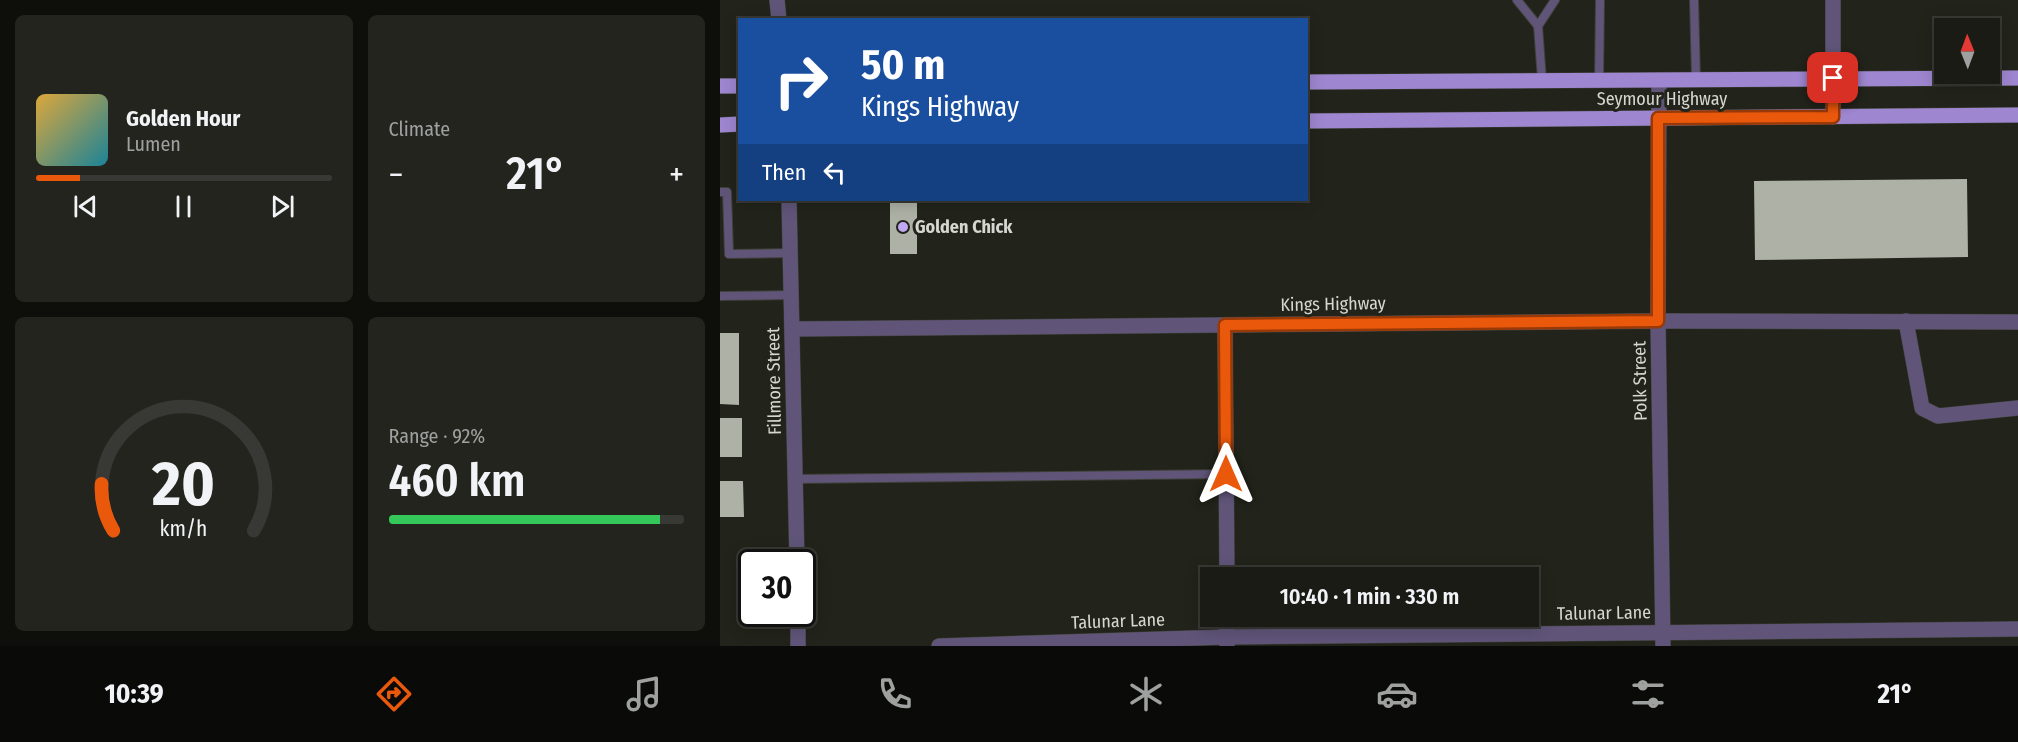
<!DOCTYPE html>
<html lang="en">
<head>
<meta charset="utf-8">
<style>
  body { margin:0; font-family:"Fira Sans Condensed",sans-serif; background:#23241d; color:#f1f3f6; height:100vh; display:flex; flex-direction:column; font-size:22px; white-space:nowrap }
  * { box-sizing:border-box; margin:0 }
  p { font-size:20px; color:#9fa1a0 }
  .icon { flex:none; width:33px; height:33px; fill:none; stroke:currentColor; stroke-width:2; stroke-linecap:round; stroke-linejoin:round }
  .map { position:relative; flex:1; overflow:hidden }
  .details { display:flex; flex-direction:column; gap:15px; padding:15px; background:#0e0f0b; width:720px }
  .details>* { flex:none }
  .banner { position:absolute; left:18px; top:18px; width:570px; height:183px; border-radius:0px; box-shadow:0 3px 15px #0003,0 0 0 2px #383934; background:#1a4fa0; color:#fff; overflow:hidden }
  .needle { width:39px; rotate:359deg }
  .buttons { position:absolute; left:1214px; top:18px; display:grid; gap:12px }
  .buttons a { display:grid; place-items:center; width:66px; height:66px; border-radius:0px; background:#1a1b14; box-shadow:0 3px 15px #0003,0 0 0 2px #383934; font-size:30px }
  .speed { position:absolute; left:18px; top:549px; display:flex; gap:12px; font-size:30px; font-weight:700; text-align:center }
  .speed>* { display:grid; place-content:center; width:78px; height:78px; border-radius:50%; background:#1a1b14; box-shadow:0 3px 15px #0003,0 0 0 2px #383934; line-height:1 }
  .speed .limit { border:3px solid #111; border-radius:9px; background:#fff; color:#111 }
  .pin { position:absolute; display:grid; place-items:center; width:51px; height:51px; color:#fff; margin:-26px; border-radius:12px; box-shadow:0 3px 9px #0006 }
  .me { position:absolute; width:66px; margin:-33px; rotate:0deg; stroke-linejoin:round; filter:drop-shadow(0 0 4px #0008) }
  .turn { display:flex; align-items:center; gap:21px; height:126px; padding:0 24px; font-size:27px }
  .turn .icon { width:78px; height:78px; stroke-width:2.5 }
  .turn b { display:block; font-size:42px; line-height:51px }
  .then { display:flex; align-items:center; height:57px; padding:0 24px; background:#0003; gap:12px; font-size:22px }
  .big { font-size:45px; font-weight:600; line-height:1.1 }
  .details .widget { flex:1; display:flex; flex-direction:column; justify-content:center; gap:9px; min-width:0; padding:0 21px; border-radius:9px; background:#23241d }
  .details .dial { align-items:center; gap:0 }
  .dial svg { height:156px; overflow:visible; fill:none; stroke:#383934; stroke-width:7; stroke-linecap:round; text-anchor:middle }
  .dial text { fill:#f1f3f6; stroke:none }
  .song { display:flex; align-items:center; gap:18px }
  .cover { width:72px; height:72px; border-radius:9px; background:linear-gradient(135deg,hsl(40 70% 55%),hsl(190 70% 35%)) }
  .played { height:6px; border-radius:3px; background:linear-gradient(90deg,#ea580c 15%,#383934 15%) }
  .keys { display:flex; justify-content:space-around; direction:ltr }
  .heat { display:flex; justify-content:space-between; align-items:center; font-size:33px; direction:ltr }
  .charge { height:9px; border-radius:4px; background:linear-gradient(90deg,#34c759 92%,#383934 0) }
  .details .tiles { flex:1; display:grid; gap:15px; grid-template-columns:repeat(2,1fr) }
  .trip { position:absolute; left:480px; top:567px; width:339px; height:60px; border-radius:0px; background:#1a1b14; box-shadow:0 3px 15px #0003,0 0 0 2px #383934; font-weight:600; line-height:60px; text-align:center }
  .menu { display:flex; height:96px; justify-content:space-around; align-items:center; background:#0a0b08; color:#9fa1a0 }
  .menu .icon { width:42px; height:42px }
  .menu .selected { color:#ea580c }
  .menu b { font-size:27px; color:#f1f3f6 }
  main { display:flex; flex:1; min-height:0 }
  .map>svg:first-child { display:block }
</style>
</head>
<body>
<main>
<section class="details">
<div class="tiles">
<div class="widget">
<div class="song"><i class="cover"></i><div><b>Golden Hour</b><p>Lumen</p></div></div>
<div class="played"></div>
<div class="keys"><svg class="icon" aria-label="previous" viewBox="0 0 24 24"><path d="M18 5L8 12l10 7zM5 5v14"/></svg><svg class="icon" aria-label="pause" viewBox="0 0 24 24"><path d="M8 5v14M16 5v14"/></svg><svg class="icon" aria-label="next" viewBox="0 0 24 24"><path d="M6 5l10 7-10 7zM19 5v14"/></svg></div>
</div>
<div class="widget"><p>Climate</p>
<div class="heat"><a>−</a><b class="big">21°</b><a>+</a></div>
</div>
<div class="widget dial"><svg viewBox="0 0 100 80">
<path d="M14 69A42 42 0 1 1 86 69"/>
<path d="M14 69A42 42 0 0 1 8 45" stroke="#ea580c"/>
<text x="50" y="56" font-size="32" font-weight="700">20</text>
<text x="50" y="72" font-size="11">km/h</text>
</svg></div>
<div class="widget"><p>Range · 92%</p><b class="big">460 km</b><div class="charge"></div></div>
</div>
</section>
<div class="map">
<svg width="1298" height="646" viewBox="0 0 1298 646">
  <rect width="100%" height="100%" fill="#22241b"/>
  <!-- building -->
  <g fill="#aeb1a5">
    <polygon points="1247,179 1248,257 1035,260 1034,181"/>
    <rect x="170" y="200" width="27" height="54"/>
    <polygon points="0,333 19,333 19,405 0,404"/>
    <rect x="0" y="418" width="22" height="39"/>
    <polygon points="0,481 23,481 24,517 0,517"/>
  </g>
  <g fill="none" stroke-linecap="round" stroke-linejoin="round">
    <defs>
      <g id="lane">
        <polyline points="797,0 818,26"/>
        <polyline points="974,0 976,79"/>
        <polyline points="822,80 818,26 835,0"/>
        <polyline points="879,80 880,0"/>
        <polyline points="0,192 7,192 9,254 71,253"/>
        <polyline points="0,296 72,295"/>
        <polyline points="75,479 506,474"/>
      </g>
      <g id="street">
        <polyline points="57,0 59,20"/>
        <polyline points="939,80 938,321 943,646"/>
        <polyline points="1113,117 1113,0"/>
        <polyline points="69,200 77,562"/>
        <polyline points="1186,321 1202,408 1218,416 1298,408"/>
        <polyline points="505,325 507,578"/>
        <polyline points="73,329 938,321 1298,322"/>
        <polyline points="78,614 78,646"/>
        <polyline points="507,616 507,646"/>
        <polyline points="219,646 507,637 1298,629"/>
      </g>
      <g id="primary">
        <polyline points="586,82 1298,78"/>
        <polyline points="0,86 20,86"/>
        <polyline points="586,121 1298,115"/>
        <polyline points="0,125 20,124"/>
      </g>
    </defs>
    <!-- lane casing -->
    <use href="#lane" stroke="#3f4138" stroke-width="10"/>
    <!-- street casing -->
    <use href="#street" stroke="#3f4138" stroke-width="16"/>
    <!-- primary casing -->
    <use href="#primary" stroke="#3f4138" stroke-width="16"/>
    <!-- lane -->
    <use href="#lane" stroke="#605579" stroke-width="8"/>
    <!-- street -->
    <use href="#street" stroke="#605579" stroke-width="15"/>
    <!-- primary -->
    <use href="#primary" stroke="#9e86d0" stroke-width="15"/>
  </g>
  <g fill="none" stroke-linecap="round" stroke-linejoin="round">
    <defs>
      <polyline id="route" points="506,474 505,325 938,321 938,118 1113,117 1113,78"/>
    </defs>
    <!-- route casing -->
    <use href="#route" stroke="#983908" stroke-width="15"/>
    <!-- route -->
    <use href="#route" stroke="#ea580c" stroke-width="10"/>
  </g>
  <!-- markers -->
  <circle fill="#c0a8f4" stroke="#22241b" stroke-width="2" cx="183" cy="227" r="6"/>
  <g text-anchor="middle" stroke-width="6" stroke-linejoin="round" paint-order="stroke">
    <!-- street labels -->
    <g font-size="18" fill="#d6d7d1" stroke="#22241b">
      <text x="942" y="105">Seymour Highway</text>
      <text transform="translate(613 304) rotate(-1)" y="6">Kings Highway</text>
      <text transform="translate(54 381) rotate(-91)" y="6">Fillmore Street</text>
      <text transform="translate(920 381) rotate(-91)" y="6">Polk Street</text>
      <text transform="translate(884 613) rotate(-1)" y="6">Talunar Lane</text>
      <text transform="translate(398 621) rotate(-2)" y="6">Talunar Lane</text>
    </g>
    <!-- poi labels -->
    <g font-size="18" font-weight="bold" fill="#d6d7d1" stroke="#22241b" text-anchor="start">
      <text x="195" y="233">Golden Chick</text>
    </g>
  </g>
</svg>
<div class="buttons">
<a><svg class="needle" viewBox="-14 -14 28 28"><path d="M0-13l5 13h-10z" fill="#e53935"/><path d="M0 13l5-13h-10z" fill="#9fa1a0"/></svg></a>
</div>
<div class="speed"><div class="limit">30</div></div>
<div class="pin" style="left:1113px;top:78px;background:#d93025"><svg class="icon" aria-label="arrive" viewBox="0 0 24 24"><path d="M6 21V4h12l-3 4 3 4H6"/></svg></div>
<svg class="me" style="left:506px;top:474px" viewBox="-20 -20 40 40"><path d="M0-17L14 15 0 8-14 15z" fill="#ea580c" stroke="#fff" stroke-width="4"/></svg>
<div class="trip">10:40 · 1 min · 330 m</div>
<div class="banner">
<div class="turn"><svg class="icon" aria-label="right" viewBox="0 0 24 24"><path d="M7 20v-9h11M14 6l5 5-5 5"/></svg><div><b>50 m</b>Kings Highway</div></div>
<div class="then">Then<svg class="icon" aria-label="left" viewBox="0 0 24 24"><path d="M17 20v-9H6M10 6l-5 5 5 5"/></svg></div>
</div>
</div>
</main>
<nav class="menu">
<b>10:39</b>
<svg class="icon selected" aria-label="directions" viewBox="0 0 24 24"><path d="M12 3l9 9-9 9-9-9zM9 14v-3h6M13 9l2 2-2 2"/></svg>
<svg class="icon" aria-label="music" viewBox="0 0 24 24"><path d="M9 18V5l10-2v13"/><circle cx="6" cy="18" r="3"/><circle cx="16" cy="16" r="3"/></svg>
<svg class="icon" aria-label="phone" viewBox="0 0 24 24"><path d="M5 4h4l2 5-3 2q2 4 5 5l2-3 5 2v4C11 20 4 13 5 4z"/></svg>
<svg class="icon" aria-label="climate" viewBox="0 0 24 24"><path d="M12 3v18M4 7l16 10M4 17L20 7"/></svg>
<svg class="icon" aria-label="car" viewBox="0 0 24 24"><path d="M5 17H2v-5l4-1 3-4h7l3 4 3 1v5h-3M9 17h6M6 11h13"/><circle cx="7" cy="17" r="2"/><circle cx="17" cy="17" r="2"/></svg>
<svg class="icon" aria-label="filters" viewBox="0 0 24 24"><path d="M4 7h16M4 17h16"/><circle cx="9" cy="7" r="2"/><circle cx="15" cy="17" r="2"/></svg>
<b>21°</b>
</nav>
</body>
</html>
